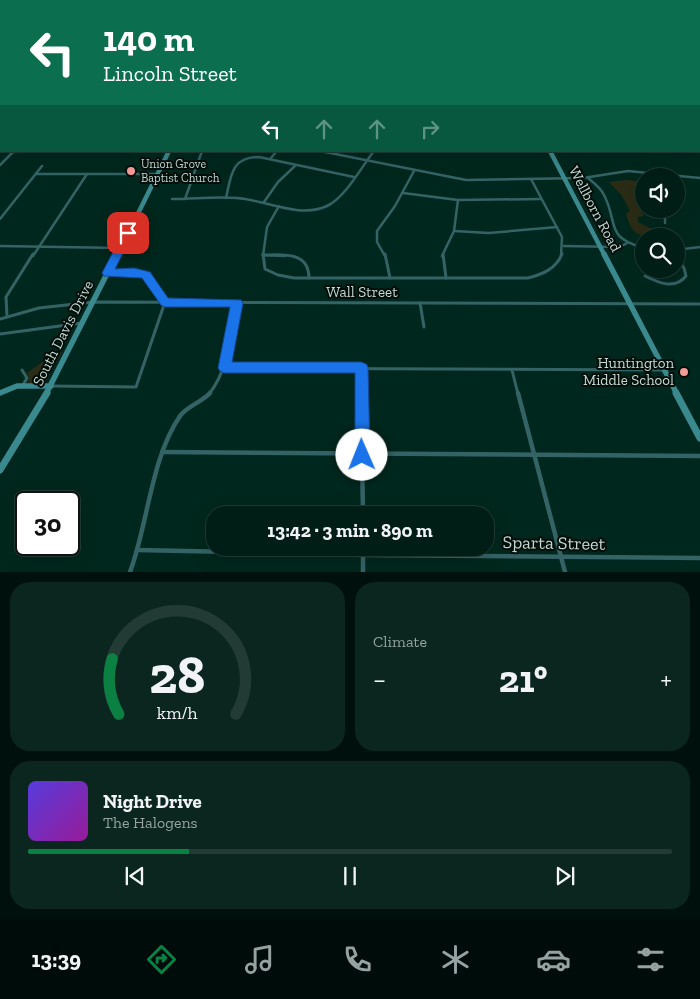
<!DOCTYPE html>
<html lang="en">
<head>
<meta charset="utf-8">
<style>
  body { margin:0; font-family:"Zilla Slab",serif; background:#0a261f; color:#f1f3f6; height:100vh; display:flex; flex-direction:column; font-size:19px; white-space:nowrap }
  * { box-sizing:border-box; margin:0 }
  p { font-size:16px; color:#95a2a1 }
  .icon { flex:none; width:28px; height:28px; fill:none; stroke:currentColor; stroke-width:2; stroke-linecap:round; stroke-linejoin:round }
  .map { position:relative; height:572px; overflow:hidden }
  .sheet { display:flex; flex-direction:column; gap:10px; padding:10px; background:#00100c; flex:1 }
  .sheet>* { flex:none }
  .top-card { position:absolute; left:0px; top:0px; width:700px; height:152px; box-shadow:0 5px 20px #0002,0 0 0 1px #223b35; background:#0b6e4f; color:#fff; overflow:hidden }
  .buttons { position:absolute; left:635px; top:168px; display:grid; gap:10px }
  .buttons a { display:grid; place-items:center; width:50px; height:50px; border-radius:50%; background:#001d16; box-shadow:0 5px 20px #0002,0 0 0 1px #223b35; font-size:25px }
  .speed { position:absolute; left:15px; top:491px; display:flex; gap:10px; font-size:25px; font-weight:700; text-align:center }
  .speed>* { display:grid; place-content:center; width:65px; height:65px; border-radius:50%; background:#001d16; box-shadow:0 5px 20px #0002,0 0 0 1px #223b35; line-height:1 }
  .speed .limit { border:2px solid #111; border-radius:8px; background:#fff; color:#111 }
  .pin { position:absolute; display:grid; place-items:center; width:42px; height:42px; color:#fff; margin:-21px; border-radius:10px; box-shadow:0 2px 8px #0006 }
  .me { position:absolute; width:55px; margin:-28px; rotate:359deg; stroke-linejoin:round; filter:drop-shadow(0 0 4px #0008) }
  .turn { display:flex; align-items:center; gap:18px; height:105px; padding:0 20px; font-size:22px }
  .turn .icon { width:65px; height:65px; stroke-width:2.5 }
  .turn b { display:block; font-size:35px; line-height:42px }
  .lanes { display:flex; align-items:center; height:48px; padding:0 20px; background:#0003; justify-content:center; gap:25px; direction:ltr }
  .lanes .off { opacity:.35 }
  .big { font-size:38px; font-weight:700; line-height:1.1 }
  .sheet .tile { flex:1; display:flex; flex-direction:column; justify-content:center; gap:8px; min-width:0; padding:0 18px; border-radius:20px; background:#0a261f }
  .sheet .dial { align-items:center; gap:0 }
  .dial svg { height:130px; overflow:visible; fill:none; stroke:#223b35; stroke-width:7; stroke-linecap:round; text-anchor:middle }
  .dial text { fill:#f1f3f6; stroke:none }
  .song { display:flex; align-items:center; gap:15px }
  .cover { width:60px; height:60px; border-radius:8px; background:linear-gradient(135deg,hsl(250 70% 55%),hsl(300 70% 35%)) }
  .played { height:5px; border-radius:2px; background:linear-gradient(90deg,#0b8043 25%,#223b35 25%) }
  .keys { display:flex; justify-content:space-around; direction:ltr }
  .heat { display:flex; justify-content:space-between; align-items:center; font-size:28px; direction:ltr }
  .sheet .tiles { flex:1; display:grid; gap:10px; grid-template-columns:1fr 1fr }
  .tile:last-child { grid-column:span 2 }
  .trip { position:absolute; left:206px; top:506px; width:288px; height:50px; border-radius:20px; background:#001d16; box-shadow:0 5px 20px #0002,0 0 0 1px #223b35; font-weight:700; line-height:50px; text-align:center }
  .tab-bar { display:flex; height:80px; justify-content:space-around; align-items:center; background:#000c09; color:#95a2a1 }
  .tab-bar .icon { width:35px; height:35px }
  .tab-bar .selected { color:#0b8043 }
  .tab-bar b { font-size:22px; color:#f1f3f6 }
  .map>svg:first-child { display:block }
</style>
</head>
<body>
<div class="map">
<svg width="700" height="572" viewBox="0 0 700 572">
  <rect width="100%" height="100%" fill="#00271d"/>
  <!-- green -->
  <g fill="#2a2c15">
    <path d="M626,180L638,181L642,190L638,199L644,210H641L644,216L638,217V222L654,230L659,236C638,236 633,237 626,214L630,211L622,196L609,182Z"/>
    <polygon points="56,352 62,352 45,382 28,383 29,377 27,373"/>
  </g>
  <g fill="none" stroke-linecap="round" stroke-linejoin="round">
    <!-- street-far3 -->
    <g stroke="#346366" stroke-width="1">
      <polyline points="171,0 231,1"/>
      <polyline points="512,0 514,1"/>
      <polyline points="543,0 545,1"/>
      <polyline points="567,0 570,1"/>
      <polyline points="676,0 678,1"/>
      <polyline points="34,1 36,0"/>
      <polyline points="64,1 66,0"/>
      <polyline points="85,1 87,0"/>
    </g>
    <!-- street-far2 -->
    <g stroke="#346366" stroke-width="2.5">
      <polyline points="320,151 466,180 583,178 628,171 700,178"/>
      <polyline points="13,152 45,151"/>
      <polyline points="270,159 277,151"/>
      <polyline points="0,165 14,151"/>
      <polyline points="36,174 157,174"/>
      <path d="M588,178C594,183 601,188 604,195C619,224 604,237 644,248"/>
      <polyline points="531,179 562,237 561,256"/>
      <polyline points="403,193 458,200 541,199"/>
      <path d="M226,198C231,176 231,157 259,157L354,177"/>
      <path d="M172,199C194,199 215,196 237,198C266,200 299,219 327,206C345,198 362,166 374,151"/>
      <polyline points="185,199 202,151"/>
      <polyline points="264,202 278,182 296,165"/>
      <polyline points="661,209 665,217 665,223"/>
      <polyline points="0,219 42,166"/>
      <polyline points="454,231 489,233 557,227"/>
      <polyline points="0,246 120,248"/>
      <polyline points="564,246 620,247 627,243"/>
      <polyline points="676,250 700,247"/>
      <polyline points="263,255 285,256"/>
      <polyline points="33,256 87,174"/>
      <polyline points="263,256 267,227 279,206"/>
      <polyline points="385,256 377,242 377,231 395,206 414,171"/>
      <polyline points="442,256 454,231 458,200"/>
    </g>
    <!-- street-far1 -->
    <g stroke="#346366" stroke-width="3">
      <path d="M263,254L265,269L278,275L294,278H528C543,274 556,269 562,254"/>
      <polyline points="385,254 390,278"/>
      <polyline points="443,254 446,278"/>
      <path d="M263,255C283,255 309,251 309,278"/>
      <path d="M645,276C659,283 675,290 686,276L684,268L676,256"/>
      <polyline points="420,303 424,327"/>
      <polyline points="7,316 6,297 33,254"/>
      <polyline points="0,319 39,308 93,302 700,304"/>
      <polyline points="0,334 82,323"/>
      <polyline points="361,367 361,394"/>
      <polyline points="224,368 663,370"/>
      <polyline points="22,370 27,378 23,385"/>
      <polyline points="512,370 518,394"/>
      <polyline points="51,386 136,387 165,302 146,274 134,272 108,273"/>
      <path d="M209,394C229,369 231,334 237,303"/>
    </g>
    <!-- street -->
    <g stroke="#346366" stroke-width="4.5">
      <polyline points="361,393 363,515"/>
      <polyline points="518,393 565,572"/>
      <polyline points="162,452 700,456"/>
      <polyline points="363,548 363,572"/>
      <polyline points="138,550 363,555 700,558"/>
      <path d="M130,572C148,524 151,458 180,416C187,406 202,402 210,393"/>
    </g>
    <!-- secondary-far3 -->
    <polyline stroke="#39898e" stroke-width="2.5" points="21,1 23,0"/>
    <!-- secondary-far2 -->
    <g stroke="#39898e" stroke-width="4.5">
      <polyline points="550,151 605,256"/>
      <polyline points="117,256 169,151"/>
    </g>
    <!-- secondary-far1 -->
    <g stroke="#39898e" stroke-width="5.5">
      <polyline points="604,254 677,394"/>
      <polyline points="0,393 17,386 51,386"/>
      <polyline points="46,394 117,254"/>
    </g>
    <!-- secondary -->
    <g stroke="#39898e" stroke-width="7">
      <polyline points="676,393 700,438"/>
      <polyline points="0,470 47,393"/>
    </g>
    <!-- primary -->
    <polyline stroke="#39a6ad" stroke-width="2.5" points="585,0 587,1"/>
    <defs>
      <polyline id="rail" points="574,0 576,1"/>
    </defs>
    <!-- rail casing -->
    <use href="#rail" stroke="#adc3bc" stroke-width="2"/>
    <!-- rail -->
    <use href="#rail" stroke="#010d09" stroke-width="1" stroke-dasharray="2" stroke-linecap="butt"/>
  </g>
  <!-- route -->
  <polygon fill="#1a73e8" stroke="#114b97" points="128,229 133,233 115,269 134,268 150,272 168,298 241,300 243,303 232,362 361,362 366,364 368,367 370,455 367,460 362,462 357,460 355,455 355,373 224,373 220,371 218,368 230,307 165,307 161,305 142,278 104,276 102,273 123,233"/>
  <!-- markers -->
  <g fill="#f59b97" stroke="#010d09" stroke-width="2">
    <circle cx="131" cy="171" r="5"/>
    <circle cx="684" cy="372" r="5"/>
  </g>
  <g text-anchor="middle" stroke-width="4" stroke-linejoin="round" paint-order="stroke">
    <!-- far-poi labels -->
    <g font-size="12" fill="#c5d9d2" stroke="#010d09" text-anchor="start">
      <text x="141" y="168">Union Grove<tspan x="141" dy="14">Baptist Church</tspan></text>
    </g>
    <!-- street labels -->
    <g font-size="15" fill="#c5d9d2" stroke="#010d09">
      <text transform="translate(595 209) rotate(62)" y="5">Wellborn Road</text>
      <text x="362" y="297">Wall Street</text>
      <text transform="translate(63 333) rotate(-63)" y="5">South Davis Drive</text>
    </g>
    <!-- poi labels -->
    <g font-size="15" fill="#c5d9d2" stroke="#010d09" text-anchor="end">
      <text x="674" y="368">Huntington<tspan x="674" dy="17">Middle School</tspan></text>
    </g>
    <!-- near-street labels -->
    <g font-size="18" fill="#c5d9d2" stroke="#010d09">
      <text transform="translate(554 543) rotate(1)" y="6">Sparta Street</text>
    </g>
  </g>
</svg>
<div class="buttons">
<a><svg class="icon" aria-label="sound" viewBox="0 0 24 24"><path d="M4 9h4l5-4v14l-5-4H4zM17 9q2 3 0 6"/></svg></a>
<a><svg class="icon" aria-label="search" viewBox="0 0 24 24"><circle cx="10" cy="10" r="6"/><path d="M15 15l6 6"/></svg></a>
</div>
<div class="speed"><div class="limit">30</div></div>
<div class="pin" style="left:128px;top:233px;background:#d93025"><svg class="icon" aria-label="arrive" viewBox="0 0 24 24"><path d="M6 21V4h12l-3 4 3 4H6"/></svg></div>
<svg class="me" style="left:362px;top:455px" viewBox="-20 -20 40 40"><circle r="19" fill="#fff"/><path d="M0-13L10 11 0 6-10 11z" fill="#1a73e8"/></svg>
<div class="trip">13:42 · 3 min · 890 m</div>
<div class="top-card">
<div class="turn"><svg class="icon" aria-label="left" viewBox="0 0 24 24"><path d="M17 20v-9H6M10 6l-5 5 5 5"/></svg><div><b>140 m</b>Lincoln Street</div></div>
<div class="lanes"><svg class="icon" aria-label="left" viewBox="0 0 24 24"><path d="M17 20v-9H6M10 6l-5 5 5 5"/></svg><svg class="icon off" aria-label="ahead" viewBox="0 0 24 24"><path d="M12 20V5M6 11l6-6 6 6"/></svg><svg class="icon off" aria-label="ahead" viewBox="0 0 24 24"><path d="M12 20V5M6 11l6-6 6 6"/></svg><svg class="icon off" aria-label="right" viewBox="0 0 24 24"><path d="M7 20v-9h11M14 6l5 5-5 5"/></svg></div>
</div>
</div>
<section class="sheet">
<div class="tiles">
<div class="tile dial"><svg viewBox="0 0 100 80">
<path d="M14 69A42 42 0 1 1 86 69"/>
<path d="M14 69A42 42 0 0 1 10 35" stroke="#0b8043"/>
<text x="50" y="56" font-size="32" font-weight="700">28</text>
<text x="50" y="72" font-size="11">km/h</text>
</svg></div>
<div class="tile"><p>Climate</p>
<div class="heat"><a>−</a><b class="big">21°</b><a>+</a></div>
</div>
<div class="tile">
<div class="song"><i class="cover"></i><div><b>Night Drive</b><p>The Halogens</p></div></div>
<div class="played"></div>
<div class="keys"><svg class="icon" aria-label="previous" viewBox="0 0 24 24"><path d="M18 5L8 12l10 7zM5 5v14"/></svg><svg class="icon" aria-label="pause" viewBox="0 0 24 24"><path d="M8 5v14M16 5v14"/></svg><svg class="icon" aria-label="next" viewBox="0 0 24 24"><path d="M6 5l10 7-10 7zM19 5v14"/></svg></div>
</div>
</div>
</section>
<nav class="tab-bar">
<b>13:39</b>
<svg class="icon selected" aria-label="directions" viewBox="0 0 24 24"><path d="M12 3l9 9-9 9-9-9zM9 14v-3h6M13 9l2 2-2 2"/></svg>
<svg class="icon" aria-label="music" viewBox="0 0 24 24"><path d="M9 18V5l10-2v13"/><circle cx="6" cy="18" r="3"/><circle cx="16" cy="16" r="3"/></svg>
<svg class="icon" aria-label="phone" viewBox="0 0 24 24"><path d="M5 4h4l2 5-3 2q2 4 5 5l2-3 5 2v4C11 20 4 13 5 4z"/></svg>
<svg class="icon" aria-label="climate" viewBox="0 0 24 24"><path d="M12 3v18M4 7l16 10M4 17L20 7"/></svg>
<svg class="icon" aria-label="car" viewBox="0 0 24 24"><path d="M5 17H2v-5l4-1 3-4h7l3 4 3 1v5h-3M9 17h6M6 11h13"/><circle cx="7" cy="17" r="2"/><circle cx="17" cy="17" r="2"/></svg>
<svg class="icon" aria-label="filters" viewBox="0 0 24 24"><path d="M4 7h16M4 17h16"/><circle cx="9" cy="7" r="2"/><circle cx="15" cy="17" r="2"/></svg>
</nav>
</body>
</html>
